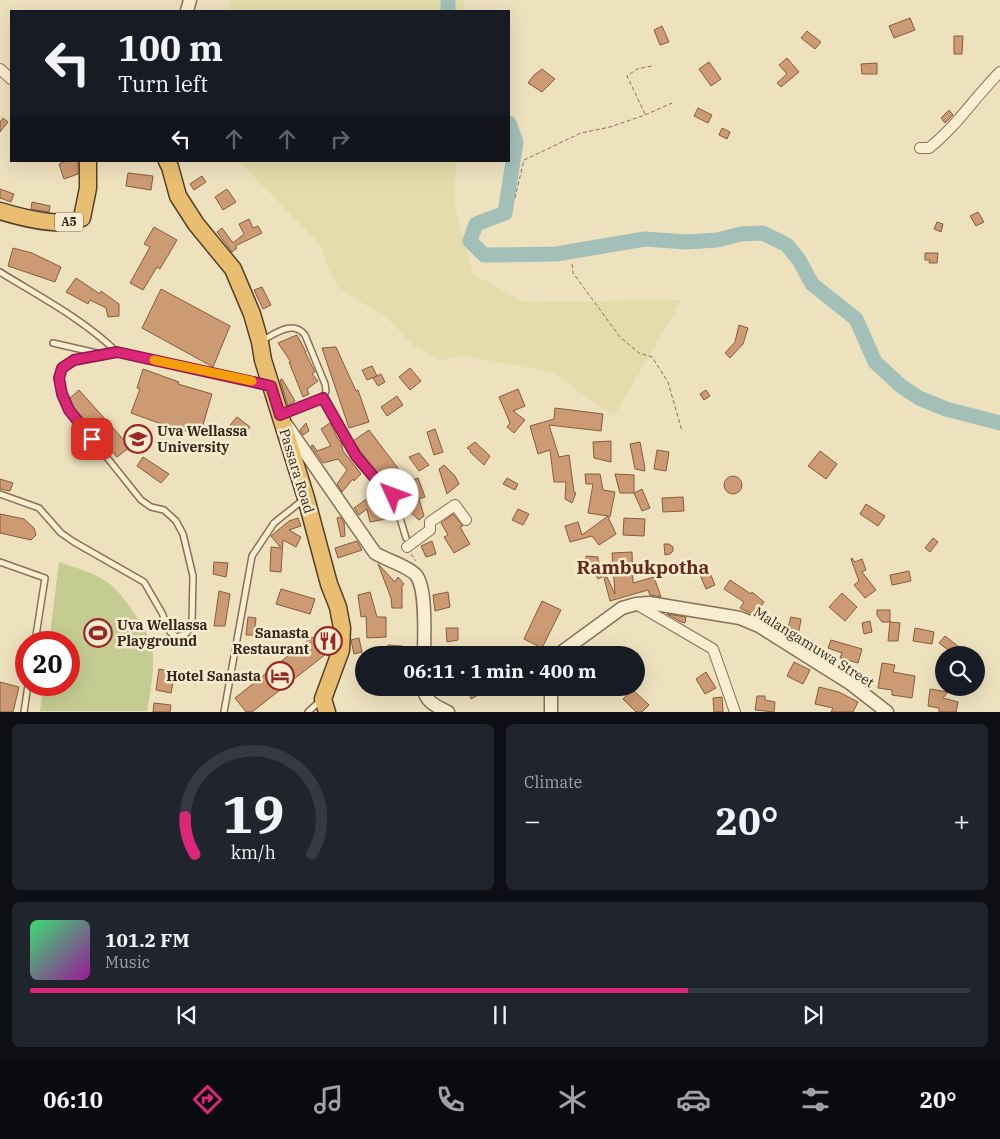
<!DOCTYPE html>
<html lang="en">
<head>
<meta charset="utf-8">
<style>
  body { margin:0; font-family:"IBM Plex Serif",serif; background:#20242c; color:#f1f3f6; height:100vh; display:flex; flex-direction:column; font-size:19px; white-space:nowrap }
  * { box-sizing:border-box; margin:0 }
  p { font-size:16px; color:#9ea1a6 }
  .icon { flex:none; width:28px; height:28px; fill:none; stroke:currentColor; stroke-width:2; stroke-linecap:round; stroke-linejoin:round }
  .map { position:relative; height:712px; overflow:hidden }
  .sheet { display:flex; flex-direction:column; gap:12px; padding:12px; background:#0d0f14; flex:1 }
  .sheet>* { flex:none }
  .top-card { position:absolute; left:10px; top:10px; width:500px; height:152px; border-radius:0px; box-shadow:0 5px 20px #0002; background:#171b24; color:#f1f3f6; overflow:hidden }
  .fabs { position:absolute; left:935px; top:646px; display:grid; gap:10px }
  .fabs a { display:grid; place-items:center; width:50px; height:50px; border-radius:50%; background:#171b24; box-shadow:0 5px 20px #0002; font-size:25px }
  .speed { position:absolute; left:15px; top:631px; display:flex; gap:10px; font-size:25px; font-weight:700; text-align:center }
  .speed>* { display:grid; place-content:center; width:65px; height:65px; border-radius:50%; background:#171b24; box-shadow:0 5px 20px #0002; line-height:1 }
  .speed .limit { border:8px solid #d22; background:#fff; color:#111 }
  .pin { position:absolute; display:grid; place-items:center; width:42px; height:42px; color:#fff; margin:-21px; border-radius:10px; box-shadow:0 2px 8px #0006 }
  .me { position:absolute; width:55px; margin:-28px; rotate:313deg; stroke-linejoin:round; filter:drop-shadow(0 0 4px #0008) }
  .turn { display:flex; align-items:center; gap:18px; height:105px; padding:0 25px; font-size:22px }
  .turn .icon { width:65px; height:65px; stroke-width:2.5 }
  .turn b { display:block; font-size:35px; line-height:42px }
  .lanes { display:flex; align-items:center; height:48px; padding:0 25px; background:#0003; justify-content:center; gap:25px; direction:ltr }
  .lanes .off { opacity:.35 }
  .big { font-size:38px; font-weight:800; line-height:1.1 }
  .sheet .widget { flex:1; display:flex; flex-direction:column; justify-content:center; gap:8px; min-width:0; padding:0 18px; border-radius:8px; background:#20242c }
  .sheet .dial { align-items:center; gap:0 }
  .dial svg { height:130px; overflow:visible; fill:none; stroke:#363941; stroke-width:7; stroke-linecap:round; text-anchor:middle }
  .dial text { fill:#f1f3f6; stroke:none }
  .song { display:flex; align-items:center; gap:15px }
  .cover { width:60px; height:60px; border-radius:8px; background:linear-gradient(135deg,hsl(140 70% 55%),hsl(300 70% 35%)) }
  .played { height:5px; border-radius:2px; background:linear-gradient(90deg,#db2777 70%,#363941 70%) }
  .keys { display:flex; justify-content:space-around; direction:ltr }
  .heat { display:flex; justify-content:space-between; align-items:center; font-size:28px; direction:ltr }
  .sheet .tiles { flex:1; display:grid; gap:12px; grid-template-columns:1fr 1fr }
  .widget:last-child { grid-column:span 2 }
  .trip { position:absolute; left:355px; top:646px; width:290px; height:50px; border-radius:25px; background:#171b24; box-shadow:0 5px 20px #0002; font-weight:800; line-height:50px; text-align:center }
  .tab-bar { display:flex; height:80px; justify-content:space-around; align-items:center; background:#090b0e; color:#9ea1a6 }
  .tab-bar .icon { width:35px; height:35px }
  .tab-bar .selected { color:#db2777 }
  .tab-bar b { font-size:22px; color:#f1f3f6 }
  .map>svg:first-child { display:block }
</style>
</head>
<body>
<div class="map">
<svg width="1000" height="712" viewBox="0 0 1000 712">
  <rect width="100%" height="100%" fill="#eee1be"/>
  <!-- farmland -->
  <g fill="#e4ddab">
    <polygon points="231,0 464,0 463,11 230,11"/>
    <polygon points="238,161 456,161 454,203 473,274 523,302 682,300 614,416 551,372 460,355 442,361 414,346 383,314 367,306 338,287 327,265 321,245"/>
  </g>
  <!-- green -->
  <path fill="#c4cc92" d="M59,562C76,568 97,573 111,585C122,594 150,633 152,646C155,668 151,690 147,711H40L44,685H69V642H49Z"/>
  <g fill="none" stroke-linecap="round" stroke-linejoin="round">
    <!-- river -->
    <g stroke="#a2c0b8" stroke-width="15">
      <polyline points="448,0 448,11"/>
      <polyline points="509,123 516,142 505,213 476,224 470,241 484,255 556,254 645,239 686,242 717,240 741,234 763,233 787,245 799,260 812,284 856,319 875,362 901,386 919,398 946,409 1000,423"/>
    </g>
  </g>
  <!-- building -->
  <g fill="#cd9b73" stroke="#865c3c">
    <polygon points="910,18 915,30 894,38 889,26"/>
    <polygon points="662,26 669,42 660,45 654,30"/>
    <polygon points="807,31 821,42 815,49 801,38"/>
    <polygon points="954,36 963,36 962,54 954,54"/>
    <polygon points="787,58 799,72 781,87 777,83 787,74 779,65"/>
    <polygon points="709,62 721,79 711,86 699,69"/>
    <polygon points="877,63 877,74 862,74 861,64"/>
    <polygon points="542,69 555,79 542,92 528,83 534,75"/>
    <polygon points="698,108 712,115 708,123 694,116"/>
    <polygon points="949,110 953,115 945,123 941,118"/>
    <polygon points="3,118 8,122 0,132 0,122"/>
    <polygon points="722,128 730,132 727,139 719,135"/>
    <polygon points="66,161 78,161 78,174 64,179 59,164"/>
    <polygon points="128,173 153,176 151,190 126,186"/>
    <polygon points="202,176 206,182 194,190 190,184"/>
    <polygon points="0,189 14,194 11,202 0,198"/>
    <polygon points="227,189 236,202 223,210 215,197"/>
    <polygon points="32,202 50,206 49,212 31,209"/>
    <polygon points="978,212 984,222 976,226 970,216"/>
    <polygon points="249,219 253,228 258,226 262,233 235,246 237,248 232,252 217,232 222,228 233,243 244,234 239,224"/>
    <polygon points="937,222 943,224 941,232 934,229"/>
    <polygon points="154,227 177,240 160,269 157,267 143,290 130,283 150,247 144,244"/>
    <polygon points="13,248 32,253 61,267 55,282 8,266"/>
    <polygon points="925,253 938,253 937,263 929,263 930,260 925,260"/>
    <polygon points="76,278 100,294 101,291 119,304 119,316 108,317 106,308 90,300 88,304 66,292"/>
    <polygon points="262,287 271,305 263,309 254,290"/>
    <polygon points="161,289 230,326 213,367 142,328"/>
    <polygon points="739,325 748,328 743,344 730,358 725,353 735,342"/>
    <polygon points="297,335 306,352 305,352 315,372 312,374 318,381 307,389 309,394 303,397 289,362 291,362 278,343"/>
    <polygon points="336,347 356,391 358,390 369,422 349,428 322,348"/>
    <polygon points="372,366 377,376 367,380 362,370"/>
    <polygon points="410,368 421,381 410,390 399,377"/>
    <polygon points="143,369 179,382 178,384 212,394 200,435 170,427 131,413 140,389 137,388"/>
    <polygon points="381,374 385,382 378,386 373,378"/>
    <polygon points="282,379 295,401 288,406 280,380"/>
    <polygon points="518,389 525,406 513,411 525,420 514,433 507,427 510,423 499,397"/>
    <polygon points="79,390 130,447 117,457 72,407 69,399"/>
    <polygon points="706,390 710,396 704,400 700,394"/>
    <polygon points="397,396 403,405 387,416 381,407"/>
    <polygon points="555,408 603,414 601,431 549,425 559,457 569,455 574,492 576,493 572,503 565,499 566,482 554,482 550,450 538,454 530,426 554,419"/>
    <polygon points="237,417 250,427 243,436 230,425"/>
    <polygon points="306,423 309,431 303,435 300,430"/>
    <polygon points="330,423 339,441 341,441 343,451 361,474 354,481 353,479 342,492 337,484 347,470 338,459 323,463 311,446 313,445 317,451 331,446 321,429"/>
    <polygon points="435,429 443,452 434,455 427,432"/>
    <polygon points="369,430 400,471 387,480 382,480 353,441"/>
    <polygon points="611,441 611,462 594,458 593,442"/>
    <polygon points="475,442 490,456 484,465 470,452 471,451 467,448"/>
    <polygon points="640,442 644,463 645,471 635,469 630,444"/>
    <polygon points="657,450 669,452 666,471 654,469"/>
    <polygon points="820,451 837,464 826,479 808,466"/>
    <polygon points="419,453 429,465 419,471 409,457"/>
    <polygon points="143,457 169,474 161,483 137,466"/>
    <polygon points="444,465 455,476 459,484 447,494 439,469"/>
    <polygon points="585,474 600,474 603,490 615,492 610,517 608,517 616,534 599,545 592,536 570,542 565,526 578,522 582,535 608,516 588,513 593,484 586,484"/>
    <polygon points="615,474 634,475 634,493 620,493"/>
    <circle cx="733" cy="485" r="9"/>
    <polygon points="418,478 425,497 419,499 424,516 419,520 410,512 402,484"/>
    <polygon points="507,478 518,484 515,490 503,484"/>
    <polygon points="0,479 13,483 10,491 0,489"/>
    <polygon points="642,489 650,508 642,511 634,493"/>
    <polygon points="387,491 390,502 388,502 391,518 370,522 367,509 359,515 354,508 368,498"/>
    <polygon points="683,497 684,511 663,512 662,498"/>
    <polygon points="866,504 885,516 878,526 860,514"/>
    <polygon points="518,509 529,514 523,525 512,520"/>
    <polygon points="0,514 24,519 34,528 36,535 31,540 0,533"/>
    <polygon points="453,514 463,526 460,527 470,544 454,553 444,537 448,535 441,523"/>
    <polygon points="340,517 344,522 345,536 341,537 337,518"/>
    <polygon points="298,518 301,526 289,530 301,537 296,547 283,540 281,572 270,571 271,547 281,548 271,536 289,521"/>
    <polygon points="624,518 645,519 644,536 623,535"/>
    <polygon points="933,538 938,542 930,552 925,548"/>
    <polygon points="357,541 362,550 338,558 335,548"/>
    <polygon points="432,541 436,554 426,557 421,546"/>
    <polygon points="664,544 669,544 673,547 673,551 670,554 665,555"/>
    <polygon points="632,552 633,583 654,577 661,597 650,595 648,590 610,601 604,578 607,577 615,594 612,553"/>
    <polygon points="586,556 598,557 598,560 606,575 598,579 591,565 585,565"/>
    <polygon points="852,558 855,562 862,559 866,570 862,572 876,590 865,598 854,585 859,581 851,559"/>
    <polygon points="214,562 228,563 226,577 213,574"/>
    <polygon points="378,564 395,582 398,577 404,584 402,586 402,608 392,608 391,598"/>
    <polygon points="707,566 715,585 706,589 698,570"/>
    <polygon points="909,571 911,581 892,585 890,575"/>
    <polygon points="730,580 751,594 752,592 764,602 754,615 740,608 744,602 724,589"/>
    <polygon points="281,589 315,599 310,614 276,604"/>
    <polygon points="219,591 230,594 225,626 214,626"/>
    <polygon points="370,592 377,617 386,617 386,637 367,638 366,616 361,617 358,595"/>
    <polygon points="448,592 450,607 435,611 433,595"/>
    <polygon points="842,593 857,607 845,621 829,607"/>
    <polygon points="542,601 561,610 542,648 524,639"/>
    <polygon points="877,610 890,610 890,622 882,622 877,615"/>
    <polygon points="667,614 686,617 685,623 681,622"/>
    <polygon points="248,617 256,618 254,635 246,635"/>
    <polygon points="791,617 801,619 799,631 788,628"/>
    <polygon points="870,621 872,632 864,634 862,623"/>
    <polygon points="890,622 900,623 898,641 888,641"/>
    <polygon points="446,628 458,628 458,640 447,642"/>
    <polygon points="915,628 934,632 932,644 913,641"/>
    <polygon points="329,632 332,638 331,649 324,652 326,654 252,712 246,712 235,698 312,637 313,638"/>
    <polygon points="945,636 959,647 954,653 952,653 939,643"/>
    <polygon points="359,638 362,652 354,654 351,640"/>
    <polygon points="831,640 862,649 858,663 840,658 842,653 828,648"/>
    <polygon points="388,645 402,646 403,655 387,655"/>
    <polygon points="794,662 810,670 803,684 787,676"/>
    <polygon points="882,663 895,665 893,672 915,676 912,698 892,695 892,690 878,688"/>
    <polygon points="159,669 175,672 171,693 156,690"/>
    <polygon points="706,672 716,688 705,694 696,679"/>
    <polygon points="0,682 19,687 13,712 0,712"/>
    <polygon points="819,687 839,692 858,702 853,712 831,712 833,708 815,704"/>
    <polygon points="477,688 490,688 471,699 469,692"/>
    <polygon points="930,689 948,692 943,698 958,702 956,712 939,712 939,708 928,706"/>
    <polygon points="633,690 649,705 642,712 636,712 623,699"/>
    <polygon points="757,696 765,696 765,700 775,702 774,712 755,710"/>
    <polygon points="722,697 723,712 714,712 713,698"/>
    <polygon points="154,703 171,705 170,712 153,712"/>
  </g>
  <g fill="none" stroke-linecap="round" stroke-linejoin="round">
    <defs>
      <g id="service">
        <path d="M0,272C40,297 83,319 117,352"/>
        <path d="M263,340C276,333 293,320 305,335L325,384L326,391L323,398L357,456L380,484L390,485L406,538"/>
        <polyline points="53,343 101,354 117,352 268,385"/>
        <polyline points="282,415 323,398"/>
        <path d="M0,494L39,508L61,533L74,542L144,582L162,613L170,632L177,637L187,633L192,622L193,576L183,534L176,521L164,510L151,507L141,500L69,410C49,368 61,362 101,354"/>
        <polyline points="0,562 45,578 35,642"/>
        <polyline points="24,712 28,685"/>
        <polyline points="224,712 252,556 274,523 303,500"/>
        <polyline points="308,712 321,700"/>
      </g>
      <g id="minor">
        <polyline points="0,69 11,79"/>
        <path d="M920,148H929C956,127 975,97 1000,72"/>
        <polyline points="407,547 430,530 430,522 455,505 466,520"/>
        <polyline points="636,604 713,649 735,712"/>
      </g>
      <g id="tertiary">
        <polyline points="187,11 190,0"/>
        <path d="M287,426L375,553C386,560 408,566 416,575C427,589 424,636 424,655"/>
        <polyline points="561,655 563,651 622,608 636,604 649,603 740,618 759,626 851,684 887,712"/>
        <path d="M424,688C425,702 436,706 448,712"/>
        <polyline points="551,712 551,688"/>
      </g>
      <g id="trunk">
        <polyline points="167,161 170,167 178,196 196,224 233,269 252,314 260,342 263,360 306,498 329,584 338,607 342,628 341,650 323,699 327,712"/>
        <path d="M0,211C20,217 64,229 82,218L88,188V161"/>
      </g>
    </defs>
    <!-- service casing -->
    <use href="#service" stroke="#877257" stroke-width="8"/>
    <!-- minor casing -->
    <use href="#minor" stroke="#877257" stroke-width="12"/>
    <!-- tertiary casing -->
    <use href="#tertiary" stroke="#877257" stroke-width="15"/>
    <!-- trunk casing -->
    <use href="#trunk" stroke="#54402b" stroke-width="19"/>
    <!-- path -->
    <g stroke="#877257" stroke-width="1" stroke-dasharray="4 2.5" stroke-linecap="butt">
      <polyline points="645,114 627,76 637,69 652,66"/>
      <polyline points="515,198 524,160 581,133 610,127 645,115 672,103"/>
      <polyline points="572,264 573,273 620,337 639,353 652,357 668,382 682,431"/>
      <polyline points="411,554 416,561"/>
    </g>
    <!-- service -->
    <use href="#service" stroke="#f9eed1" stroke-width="5"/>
    <!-- minor -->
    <use href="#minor" stroke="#f9eed1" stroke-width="10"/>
    <!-- tertiary -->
    <use href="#tertiary" stroke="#f9eed1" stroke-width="12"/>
    <!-- trunk -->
    <use href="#trunk" stroke="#eabe70" stroke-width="16"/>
  </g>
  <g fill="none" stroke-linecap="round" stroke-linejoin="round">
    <defs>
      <polyline id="route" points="92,439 69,410 62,394 59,378 62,368 74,360 117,352 271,386 280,415 323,398 356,456 380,484 390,485 393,495"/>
    </defs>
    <!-- route casing -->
    <use href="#route" stroke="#8e194d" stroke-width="12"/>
    <!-- route -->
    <use href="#route" stroke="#db2777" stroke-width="9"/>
    <!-- slow -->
    <polyline stroke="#f59e0b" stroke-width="9" points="154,360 252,381"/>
  </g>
  <!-- icons -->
  <defs>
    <symbol id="university-ring" viewBox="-11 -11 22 22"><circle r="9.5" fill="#f6ebce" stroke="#972826" stroke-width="1.5"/><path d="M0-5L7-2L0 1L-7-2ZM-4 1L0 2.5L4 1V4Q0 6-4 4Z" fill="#972826"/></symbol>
    <symbol id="stadium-ring" viewBox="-11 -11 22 22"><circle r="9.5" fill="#f6ebce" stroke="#972826" stroke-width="1.5"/><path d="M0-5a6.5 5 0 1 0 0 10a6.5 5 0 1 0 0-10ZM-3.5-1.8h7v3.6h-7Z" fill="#972826"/></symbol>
    <symbol id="restaurant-ring" viewBox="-11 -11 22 22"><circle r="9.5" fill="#f6ebce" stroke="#972826" stroke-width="1.5"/><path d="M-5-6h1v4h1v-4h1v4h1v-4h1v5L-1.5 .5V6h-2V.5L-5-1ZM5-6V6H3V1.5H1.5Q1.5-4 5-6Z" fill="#972826"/></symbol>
    <symbol id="hotel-ring" viewBox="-11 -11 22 22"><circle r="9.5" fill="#f6ebce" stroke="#972826" stroke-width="1.5"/><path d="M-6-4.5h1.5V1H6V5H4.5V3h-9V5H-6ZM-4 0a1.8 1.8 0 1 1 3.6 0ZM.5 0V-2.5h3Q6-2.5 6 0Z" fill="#972826"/></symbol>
  </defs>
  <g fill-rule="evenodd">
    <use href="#university-ring" x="122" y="423" width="32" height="32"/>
    <use href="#stadium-ring" x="82" y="617" width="32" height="32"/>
    <use href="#restaurant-ring" x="312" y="625" width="32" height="32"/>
    <use href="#hotel-ring" x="264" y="660" width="32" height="32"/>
  </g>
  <g text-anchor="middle" stroke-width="5" stroke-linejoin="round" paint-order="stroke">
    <!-- shield labels -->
    <rect fill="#f6ebce" stroke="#706351" stroke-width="1" x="55" y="212.5" width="28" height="19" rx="4"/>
    <g font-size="12" font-weight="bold" fill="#36291c">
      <text x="69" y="226">A5</text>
    </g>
    <!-- poi labels -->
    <g font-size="14" font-weight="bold" fill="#36291c" stroke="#f6ebce" text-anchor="start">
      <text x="157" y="436">Uva Wellassa<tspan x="157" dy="16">University</tspan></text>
      <text x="117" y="630">Uva Wellassa<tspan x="117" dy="16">Playground</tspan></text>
      <text x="309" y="638" text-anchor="end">Sanasta<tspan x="309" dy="16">Restaurant</tspan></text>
      <text x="261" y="681" text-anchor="end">Hotel Sanasta</text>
    </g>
    <!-- street labels -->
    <g font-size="14" fill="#36291c" stroke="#f6ebce">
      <text transform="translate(297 471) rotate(73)" y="5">Passara Road</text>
      <text transform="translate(814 647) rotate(32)" y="5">Malangamuwa Street</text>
    </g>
    <!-- district labels -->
    <g font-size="19" font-weight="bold" fill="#632c1a" stroke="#f6ebce">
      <text x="643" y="574">Rambukpotha</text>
    </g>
  </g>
</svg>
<div class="fabs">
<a><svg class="icon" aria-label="search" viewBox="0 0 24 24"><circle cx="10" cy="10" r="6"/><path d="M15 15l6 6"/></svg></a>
</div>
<div class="speed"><div class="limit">20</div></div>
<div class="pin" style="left:92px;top:439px;background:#d93025"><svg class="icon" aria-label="arrive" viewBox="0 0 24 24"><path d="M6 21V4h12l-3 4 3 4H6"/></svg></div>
<svg class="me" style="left:393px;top:495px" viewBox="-20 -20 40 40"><circle r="19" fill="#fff"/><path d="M0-13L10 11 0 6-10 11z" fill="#db2777"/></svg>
<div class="trip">06:11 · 1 min · 400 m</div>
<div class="top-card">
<div class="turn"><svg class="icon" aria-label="left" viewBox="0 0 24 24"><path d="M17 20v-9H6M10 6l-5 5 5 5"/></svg><div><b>100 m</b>Turn left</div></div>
<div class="lanes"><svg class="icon" aria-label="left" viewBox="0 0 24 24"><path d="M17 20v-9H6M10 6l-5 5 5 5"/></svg><svg class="icon off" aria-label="ahead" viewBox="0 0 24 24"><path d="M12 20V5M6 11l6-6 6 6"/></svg><svg class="icon off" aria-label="ahead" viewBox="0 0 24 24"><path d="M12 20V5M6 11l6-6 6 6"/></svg><svg class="icon off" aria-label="right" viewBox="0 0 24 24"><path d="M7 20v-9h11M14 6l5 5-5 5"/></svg></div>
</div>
</div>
<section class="sheet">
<div class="tiles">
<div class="widget dial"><svg viewBox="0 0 100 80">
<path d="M14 69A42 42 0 1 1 86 69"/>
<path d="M14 69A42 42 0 0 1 8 46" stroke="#db2777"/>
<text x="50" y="56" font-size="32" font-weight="700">19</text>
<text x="50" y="72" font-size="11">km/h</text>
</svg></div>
<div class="widget"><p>Climate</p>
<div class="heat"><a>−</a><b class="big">20°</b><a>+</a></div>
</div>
<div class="widget">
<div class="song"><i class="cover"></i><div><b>101.2 FM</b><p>Music</p></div></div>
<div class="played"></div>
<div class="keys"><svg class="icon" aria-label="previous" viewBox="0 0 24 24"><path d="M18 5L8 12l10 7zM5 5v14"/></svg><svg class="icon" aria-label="pause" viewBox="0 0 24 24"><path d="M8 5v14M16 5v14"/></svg><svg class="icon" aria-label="next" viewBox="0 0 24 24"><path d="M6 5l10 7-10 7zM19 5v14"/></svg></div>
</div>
</div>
</section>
<nav class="tab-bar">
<b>06:10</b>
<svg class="icon selected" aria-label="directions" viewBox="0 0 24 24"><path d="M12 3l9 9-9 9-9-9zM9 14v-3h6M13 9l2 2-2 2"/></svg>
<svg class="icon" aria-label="music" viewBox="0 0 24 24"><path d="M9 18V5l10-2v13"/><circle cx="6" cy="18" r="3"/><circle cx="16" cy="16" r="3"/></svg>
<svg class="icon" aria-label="phone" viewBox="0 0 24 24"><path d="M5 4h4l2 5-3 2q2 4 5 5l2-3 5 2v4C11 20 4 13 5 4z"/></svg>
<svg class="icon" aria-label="climate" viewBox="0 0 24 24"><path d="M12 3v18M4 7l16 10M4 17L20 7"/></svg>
<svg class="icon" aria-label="car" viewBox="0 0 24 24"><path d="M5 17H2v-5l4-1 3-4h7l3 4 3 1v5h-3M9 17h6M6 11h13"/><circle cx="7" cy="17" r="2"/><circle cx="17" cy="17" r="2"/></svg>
<svg class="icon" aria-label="filters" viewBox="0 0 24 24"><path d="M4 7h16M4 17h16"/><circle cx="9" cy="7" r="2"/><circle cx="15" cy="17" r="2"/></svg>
<b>20°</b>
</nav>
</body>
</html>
